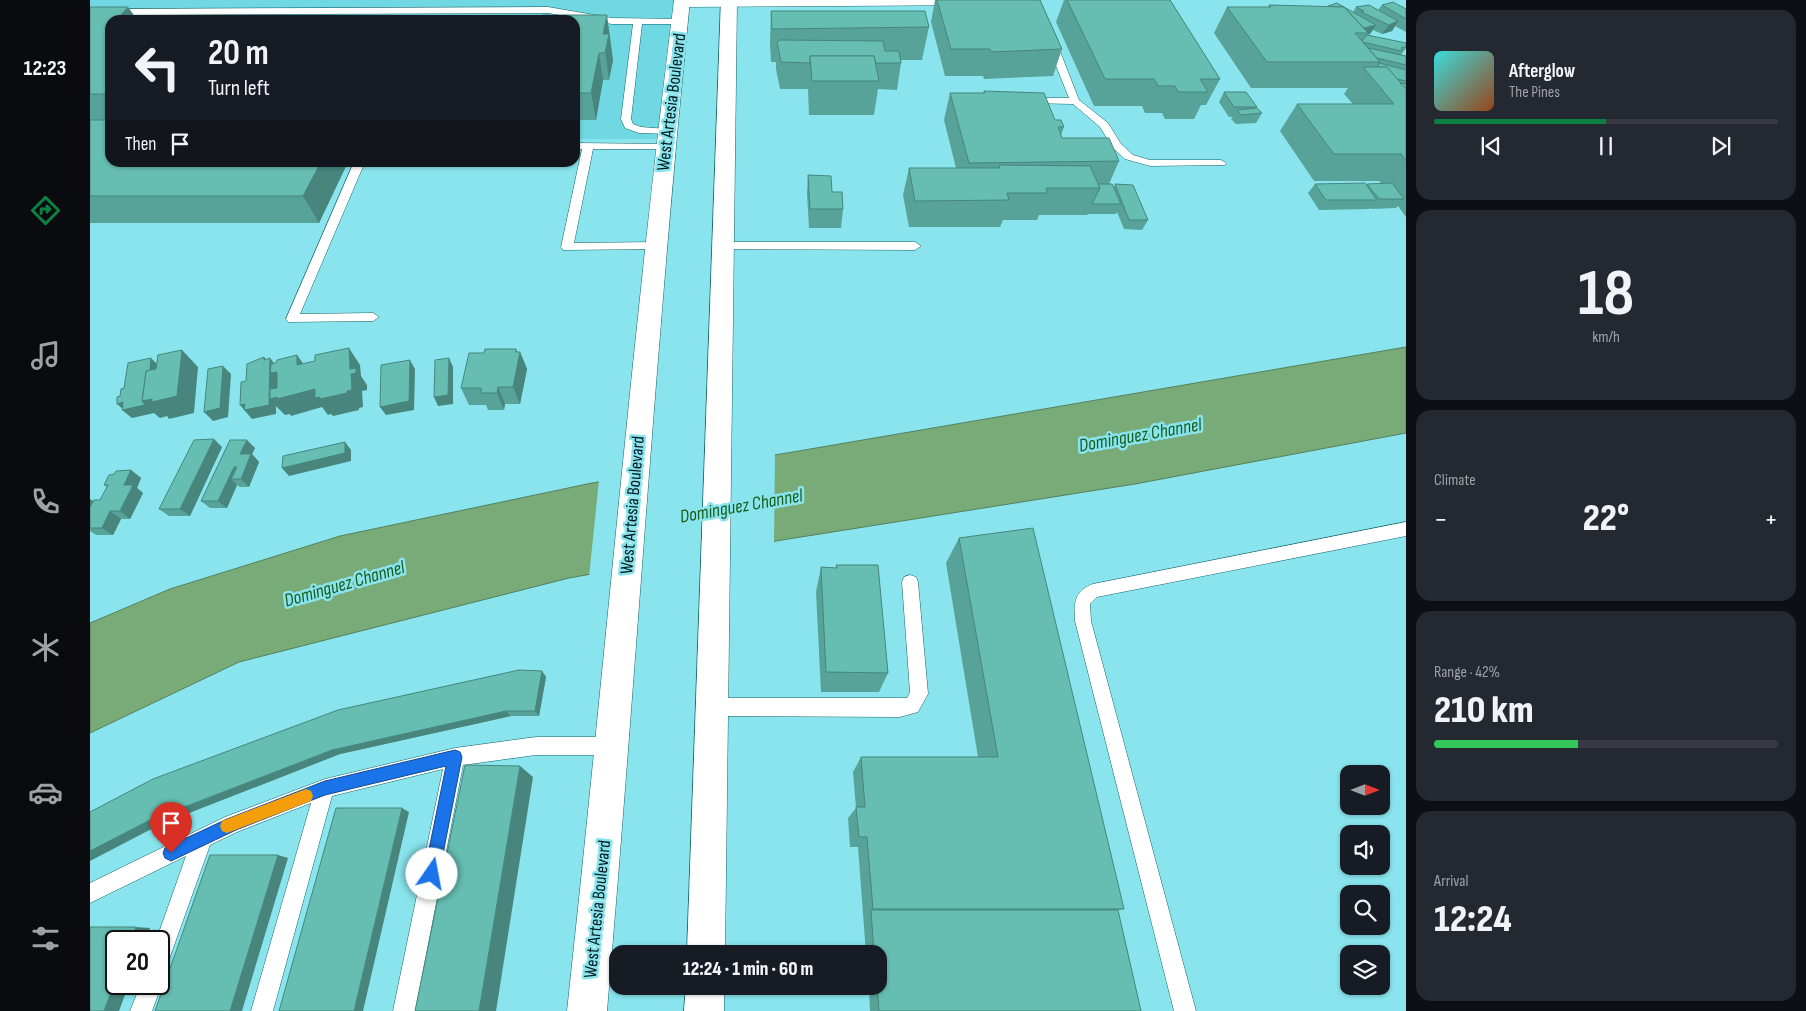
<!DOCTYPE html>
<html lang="en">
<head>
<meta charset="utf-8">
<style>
  body { margin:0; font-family:"Sofia Sans Condensed",sans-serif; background:#242831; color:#f1f3f6; height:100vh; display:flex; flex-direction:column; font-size:19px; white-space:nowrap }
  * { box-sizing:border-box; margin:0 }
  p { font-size:16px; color:#9ea1a6 }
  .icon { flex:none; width:28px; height:28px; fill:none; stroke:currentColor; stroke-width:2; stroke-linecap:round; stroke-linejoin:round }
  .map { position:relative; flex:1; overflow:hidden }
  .details { display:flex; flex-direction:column; gap:10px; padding:10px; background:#0d0f14; width:400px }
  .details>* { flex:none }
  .banner { position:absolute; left:15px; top:15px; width:475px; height:152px; border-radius:15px; box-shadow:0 1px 4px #0004; background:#171b24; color:#f1f3f6; overflow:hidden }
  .needle { width:32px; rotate:90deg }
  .tools { position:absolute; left:1250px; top:765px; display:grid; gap:10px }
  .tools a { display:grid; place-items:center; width:50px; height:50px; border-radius:10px; background:#171b24; box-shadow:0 1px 4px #0004; font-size:25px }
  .speed { position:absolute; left:15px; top:930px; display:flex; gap:10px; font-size:25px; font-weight:700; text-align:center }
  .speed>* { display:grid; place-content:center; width:65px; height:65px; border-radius:50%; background:#171b24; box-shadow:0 1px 4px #0004; line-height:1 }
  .speed .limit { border:2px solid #111; border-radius:8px; background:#fff; color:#111 }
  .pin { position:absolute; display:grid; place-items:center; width:42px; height:42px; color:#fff; margin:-51px -21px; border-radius:50% 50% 50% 0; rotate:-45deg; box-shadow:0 0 5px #0007 }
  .pin .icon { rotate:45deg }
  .me { position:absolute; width:55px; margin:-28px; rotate:12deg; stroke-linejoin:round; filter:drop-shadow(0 0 4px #0008) }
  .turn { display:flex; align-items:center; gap:18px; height:105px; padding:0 20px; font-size:22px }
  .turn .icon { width:65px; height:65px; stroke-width:2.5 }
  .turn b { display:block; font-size:35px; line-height:42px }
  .then { display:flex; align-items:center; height:48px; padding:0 20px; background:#0003; gap:10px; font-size:19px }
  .big { font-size:38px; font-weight:800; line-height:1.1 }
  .details .tile { flex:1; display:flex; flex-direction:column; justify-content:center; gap:8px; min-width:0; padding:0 18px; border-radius:15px; background:#242831 }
  .details .dial { align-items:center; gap:0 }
  .dial b { font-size:65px; line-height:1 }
  .song { display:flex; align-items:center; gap:15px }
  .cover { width:60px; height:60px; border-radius:8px; background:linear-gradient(135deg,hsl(180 70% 55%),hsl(20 70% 35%)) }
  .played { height:5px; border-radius:2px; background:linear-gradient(90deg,#0b8043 50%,#363941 50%) }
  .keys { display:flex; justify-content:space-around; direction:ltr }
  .heat { display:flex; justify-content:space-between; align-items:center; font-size:28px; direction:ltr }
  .charge { height:8px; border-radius:4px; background:linear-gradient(90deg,#34c759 42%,#363941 0) }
  .trip { position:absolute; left:519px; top:945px; width:278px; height:50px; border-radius:15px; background:#171b24; box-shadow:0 1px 4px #0004; font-weight:800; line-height:50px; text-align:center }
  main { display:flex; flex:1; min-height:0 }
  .menu { display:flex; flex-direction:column; width:90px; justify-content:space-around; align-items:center; background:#090b0e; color:#9ea1a6 }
  .menu .icon { width:35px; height:35px }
  .menu .on { color:#0b8043 }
  .menu b { font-size:22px; color:#f1f3f6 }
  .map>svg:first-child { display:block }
</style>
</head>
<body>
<main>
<nav class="menu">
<b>12:23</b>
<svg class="icon on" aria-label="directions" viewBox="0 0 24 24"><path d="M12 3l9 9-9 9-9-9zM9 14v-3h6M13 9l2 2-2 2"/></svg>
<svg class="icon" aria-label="music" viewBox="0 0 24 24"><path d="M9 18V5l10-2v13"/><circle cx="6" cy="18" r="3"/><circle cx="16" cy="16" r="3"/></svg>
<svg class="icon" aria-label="phone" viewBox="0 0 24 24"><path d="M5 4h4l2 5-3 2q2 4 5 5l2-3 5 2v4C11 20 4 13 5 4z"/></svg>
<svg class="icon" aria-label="climate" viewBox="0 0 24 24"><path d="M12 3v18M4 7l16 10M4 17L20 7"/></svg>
<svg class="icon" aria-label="car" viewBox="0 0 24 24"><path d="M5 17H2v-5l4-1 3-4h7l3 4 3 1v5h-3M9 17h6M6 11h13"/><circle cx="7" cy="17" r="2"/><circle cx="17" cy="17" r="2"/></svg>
<svg class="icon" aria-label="filters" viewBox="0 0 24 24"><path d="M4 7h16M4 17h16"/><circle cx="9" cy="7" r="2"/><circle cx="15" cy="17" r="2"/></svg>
</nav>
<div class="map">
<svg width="1316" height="1011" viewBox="0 0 1316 1011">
  <rect width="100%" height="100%" fill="#89e4ed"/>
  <!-- built -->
  <polygon fill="#70d8e3" points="0,0 588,0 572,139 485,139 485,20 20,20 0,138"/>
  <!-- water -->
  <polygon fill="#79ab78" stroke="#55805d" points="1316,347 1316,433 1045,484 692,540 479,578 149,662 0,733 0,623 80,589 250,536 502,483 691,454"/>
  <!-- pier -->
  <polygon fill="#89e4ed" points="685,452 684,544 499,577 509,480"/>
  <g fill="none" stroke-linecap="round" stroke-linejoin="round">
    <defs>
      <g id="service">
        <polygon points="458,7 522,18 593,19 594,21 590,24 552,24 541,119 543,124 551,127 577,129 581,130 581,134 549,133 535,128 531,119 543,24 522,24 458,13 23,15 19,12 23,9"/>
        <polygon points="958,39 966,41 989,100 1018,123 1031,144 1043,155 1060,160 1131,160 1136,163 1135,165 1060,166 1035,159 1023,148 1010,127 983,104 936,103 936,99 939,98 979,98 956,41"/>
        <polygon points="485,143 579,144 579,148 575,149 503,149 484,243 566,242 572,246 570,249 473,250 471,247 492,149 485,149"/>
        <polygon points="264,162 275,162 210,314 283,313 289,317 283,321 198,322 196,319"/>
        <polygon points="633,242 825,242 831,246 825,250 629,249 627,246"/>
        <path d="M1316,522V536L1007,597L1000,604L1001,621L1106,1011H1084L985,621C984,603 984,591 1003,584Z"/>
        <polygon points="820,575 826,577 828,582 838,694 828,712 810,717 622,716 616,713 613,707 616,701 622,698 817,698 820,692 812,582 814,577"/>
        <polygon points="446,737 523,737 529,740 532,746 529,752 523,755 446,755 373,765 325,1011 303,1011 353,769 242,796 183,1011 161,1011 221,803 147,832 120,845 76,968 69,971 69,941 66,941 96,856 0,903 0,883 135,817 235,779 365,748"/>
        <polygon points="69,977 72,984 62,1011 40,1011 51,984 69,984"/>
      </g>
      <polygon id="minor" points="586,0 913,0 905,5 592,7 586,5"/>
      <g id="primary">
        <path d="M584,0H600C566,336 546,674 517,1011H477C514,674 542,336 584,0Z"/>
        <polygon points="631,0 647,0 635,954 597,954"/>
        <polygon points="596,986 634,986 634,1011 594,1011"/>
      </g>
    </defs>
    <!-- service casing -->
    <use href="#service" stroke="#186369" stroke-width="1"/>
    <!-- minor casing -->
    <use href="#minor" stroke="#186369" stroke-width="1"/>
    <!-- primary casing -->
    <use href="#primary" stroke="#186369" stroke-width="1"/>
    <!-- service -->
    <use href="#service" fill="#fff" fill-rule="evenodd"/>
    <!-- minor -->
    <use href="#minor" fill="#fff" fill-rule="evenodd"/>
    <!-- primary -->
    <use href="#primary" fill="#fff" fill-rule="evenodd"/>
  </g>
  <!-- wall -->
  <g fill="#58a399">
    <polygon points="845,0 950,0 972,49 963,76 894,79 893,76 855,76 841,22"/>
    <polygon points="974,0 1080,0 1130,79 1116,105 1111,105 1104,119 1075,119 1072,113 1055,113 1052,106 1004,106 966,22"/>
    <polygon points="1179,5 1263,12 1266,7 1288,10 1292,5 1316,9 1316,32 1305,26 1302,31 1292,34 1283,30 1280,34 1277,35 1316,48 1311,55 1316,56 1316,217 1308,206 1306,208 1281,209 1280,208 1279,209 1229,210 1218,193 1225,184 1276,185 1277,184 1291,183 1289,181 1224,181 1190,131 1207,104 1263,104 1254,94 1258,88 1161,88 1124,33 1137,7 1178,7"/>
    <polygon points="0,7 38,7 45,17 305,17 306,20 20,20 20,162 258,162 229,223 0,223"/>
    <polygon points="681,11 839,27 832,60 811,60 811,63 807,90 788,89 784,115 719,115 718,89 690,89 686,69 686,62 681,62 680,44"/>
    <polygon points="485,20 521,42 520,44 523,60 519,80 513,80 506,120 485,120"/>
    <polygon points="894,91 965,120 974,127 971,135 972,138 1029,161 1019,184 1024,187 1025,184 1058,220 1052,230 1034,229 1027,212 1026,214 998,214 997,215 949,215 947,220 913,220 910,227 819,227 813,195 819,168 866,168 854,120 860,93 893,93"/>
    <polygon points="1134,92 1167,107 1166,108 1172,113 1166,123 1146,124 1141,119 1143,117 1139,117 1129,102"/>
    <polygon points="718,175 742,192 753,209 751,228 719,228 717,194"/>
    <polygon points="428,352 430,352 437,369 430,404 415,404 414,410 398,410 396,405 379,405 371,388"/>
    <polygon points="140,440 165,448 162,454 169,462 159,487 150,487 147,485 137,508 120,508 111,501"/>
    <polygon points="132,447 100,516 79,516 69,509"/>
    <polygon points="41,470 51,478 47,488 53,493 40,519 31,519 23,535 6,535 0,531 0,499 3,501 10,500 17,487 14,485 24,474"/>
    <polygon points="869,538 1034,909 1028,910 1051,1011 780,1011 779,986 788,986 788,954 776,954 768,847 760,847 758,818 766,808 763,772 771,757 888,757 856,563"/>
    <polygon points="746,565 798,673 789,692 731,692 726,592 731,567 746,568"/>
    <polygon points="452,671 456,677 449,716 421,716 250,754 71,824"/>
  </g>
  <!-- shaded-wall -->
  <g fill="#47857d">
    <polygon points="38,7 47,20 29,17"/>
    <polygon points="517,15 523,60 519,80 513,34"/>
    <polygon points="1308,21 1302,31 1292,34 1299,25"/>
    <polygon points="1286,25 1280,34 1276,35 1278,33 1273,29"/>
    <polygon points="509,53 513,80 506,120 501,93"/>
    <polygon points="231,162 258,162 229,223 213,196"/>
    <polygon points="259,348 270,365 271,376 277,385 277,390 272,391 273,407 269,408 269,410 243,416 241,414 238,415 232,407 201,416 200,414 195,415 186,406 186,414 162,419 150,405 155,404 174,360 174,357 180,364 180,358 187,367 225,389 257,391 260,369"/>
    <polygon points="426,349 429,356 430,352 437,369 430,404 423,387"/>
    <polygon points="92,350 108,367 104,413 79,419 77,416 70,418 64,413 42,418 32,410 34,410 27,404 33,402 52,401 61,358 70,367"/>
    <polygon points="207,355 220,373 207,365"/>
    <polygon points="359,358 363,367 363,404 348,406 344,397"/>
    <polygon points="320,360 325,369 324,410 296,415 290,407"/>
    <polygon points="133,366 141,374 138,417 123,421 114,412"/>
    <polygon points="408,387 415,404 414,410 407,393"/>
    <polygon points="124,439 132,447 100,516 90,509"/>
    <polygon points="157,440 165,448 162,454 169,462 159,487 151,479 150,454"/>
    <polygon points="255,442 261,450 261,461 199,476 192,468"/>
    <polygon points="144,467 152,475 141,479 147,485 137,508 128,501"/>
    <polygon points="41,470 51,478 47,488 53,493 40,519 30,511 34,485"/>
    <polygon points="0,499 11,507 0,526"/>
    <polygon points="20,511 31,519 23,535 12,528"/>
    <polygon points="452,671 456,677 449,716 445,711"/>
    <polygon points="416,711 421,716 250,754 71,824 0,861 0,851 58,821 242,750"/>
    <polygon points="430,766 443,777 406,1011 389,1011"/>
    <polygon points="312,808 319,812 273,1011 264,1011"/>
    <polygon points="188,855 198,858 152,1011 140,1011"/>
    <polygon points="46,927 60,928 55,941 41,941"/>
    <polygon points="26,979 26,984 39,984 29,1011 14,1011"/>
  </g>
  <!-- building -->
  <g fill="#66beb2" stroke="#47857d">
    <polygon points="847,0 950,0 972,49 901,52 900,49 861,49"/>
    <polygon points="977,0 1080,0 1130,79 1110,79 1118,92 1088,92 1085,86 1068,86 1064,79 1015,79"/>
    <polygon points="1303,2 1316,9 1316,19 1292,5"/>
    <polygon points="1247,3 1254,7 1238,6"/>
    <polygon points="1179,5 1254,7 1278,33 1265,33 1290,62 1177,62 1137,7 1181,7"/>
    <polygon points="1279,5 1308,21 1299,25 1271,12 1274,11 1266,7"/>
    <polygon points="0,7 38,7 29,17 305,17 304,20 20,20 20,94 0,94"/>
    <polygon points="1254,7 1286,25 1274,28"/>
    <polygon points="681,11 835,11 839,27 682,29"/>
    <polygon points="453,15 517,15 513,34 519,34 515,53 509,53 501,93 485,93 485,20 350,20 351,17 453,17"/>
    <polygon points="1277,35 1316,43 1316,48 1312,47 1311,51 1273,42 1272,41"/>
    <polygon points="690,40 793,41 795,51 809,51 811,63 786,63 784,56 720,56 720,63 691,62 687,42"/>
    <polygon points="1278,48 1316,56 1316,65 1287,58"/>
    <polygon points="720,56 784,56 789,81 722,81"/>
    <polygon points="1289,63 1316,70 1316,81 1307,79 1297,67 1288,67"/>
    <polygon points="1273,67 1297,67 1316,89 1316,161 1311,154 1244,154 1207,104 1304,104"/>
    <polygon points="1310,83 1316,84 1316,89"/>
    <polygon points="894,91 954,93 965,120 971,120 974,127 968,127 972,138 1019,138 1029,161 879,163 860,93 895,93"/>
    <polygon points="1134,92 1156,92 1167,107 1144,107"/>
    <polygon points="1167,108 1172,113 1151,115 1147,110"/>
    <polygon points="0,120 20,120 20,162 231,162 213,196 0,196"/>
    <polygon points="909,165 1000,166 1010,188 956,188 957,193 917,193 919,200 825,201 819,168 910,168"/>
    <polygon points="718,175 741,176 742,192 752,192 753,209 720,209"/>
    <polygon points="1275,183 1287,200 1236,200 1225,184"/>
    <polygon points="1302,183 1314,199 1289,199 1277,184"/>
    <polygon points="1008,184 1022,184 1031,204 1002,204 1010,188"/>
    <polygon points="1025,184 1043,185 1058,220 1039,220"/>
    <polygon points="259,348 260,369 266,368 266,373 261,374 262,390 257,391 257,393 230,399 230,397 225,398 225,389 187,399 187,397 180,399 180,389 187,388 187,372 180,373 181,364 186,363 187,360 207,355 207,365 225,361 225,355"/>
    <polygon points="395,349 426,349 426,352 430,352 423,387 408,387 407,393 391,393 391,388 371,388 379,353 394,353"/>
    <polygon points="92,350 87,396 62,402 62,399 52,401 56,371 66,369 68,355"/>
    <polygon points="174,357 174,360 180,358 179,405 154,410 155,404 150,405 151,382 156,381 157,364"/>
    <polygon points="61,358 60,370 56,371 52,401 55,405 32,410 33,402 27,404 27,397 30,396 31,389 34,388 38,363"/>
    <polygon points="359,358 358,395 344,397 345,360"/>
    <polygon points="320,360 319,401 290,407 291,365"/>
    <polygon points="133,366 130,408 114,412 118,369"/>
    <polygon points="124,439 90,509 69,509 104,440"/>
    <polygon points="140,440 157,440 150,454 161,454 151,479 141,479 147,467 144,467 128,501 111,501"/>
    <polygon points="255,442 255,453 192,468 193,456"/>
    <polygon points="41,470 34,485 43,485 30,511 20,511 12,528 0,528 0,507 4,500 10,500 18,485 14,485 19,475 24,474 26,471"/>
    <polygon points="943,528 1034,909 783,909 777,837 769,837 766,807 775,807 771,757 908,757 869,538"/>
    <polygon points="746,565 788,565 798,673 736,672 731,567 747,568"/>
    <polygon points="429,670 452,671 445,711 416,711 242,750 58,821 0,851 0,812 63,779 248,710"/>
    <polygon points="375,765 430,766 389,1011 325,1011"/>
    <polygon points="246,808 312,808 264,1011 189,1011"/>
    <polygon points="120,855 188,855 140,1011 65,1011"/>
    <polygon points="781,910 1028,910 1051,1011 789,1011 787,986 788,986 788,954 784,954"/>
    <polygon points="0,927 46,927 41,941 26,941 26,979 14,1011 0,1011"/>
  </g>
  <!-- route -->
  <polygon fill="#1a73e8" stroke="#114b97" points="365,750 370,752 372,757 349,874 347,879 342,881 336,879 334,874 356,766 235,795 146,830 81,861 75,858 73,853 75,848 137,819 235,781"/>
  <!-- slow -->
  <polygon fill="#f59e0b" points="216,789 221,791 223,796 221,801 137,833 132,831 130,826 132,821"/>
  <g text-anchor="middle" stroke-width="5" stroke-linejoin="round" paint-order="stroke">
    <!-- street labels -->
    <g font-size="18" fill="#001b1e" stroke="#89e4ed">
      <text transform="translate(581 102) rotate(-83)" y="6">West Artesia Boulevard</text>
      <text transform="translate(542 505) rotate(-85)" y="6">West Artesia Boulevard</text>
      <text transform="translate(507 909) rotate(-84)" y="6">West Artesia Boulevard</text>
    </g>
    <!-- water labels -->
    <g font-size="19" font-style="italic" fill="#165c1a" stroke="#89e4ed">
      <text transform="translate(1050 434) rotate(-10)" y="7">Dominguez Channel</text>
      <text transform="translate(651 505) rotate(-10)" y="7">Dominguez Channel</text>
      <text transform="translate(254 583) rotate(-16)" y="7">Dominguez Channel</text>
    </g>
  </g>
</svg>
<div class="tools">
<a><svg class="needle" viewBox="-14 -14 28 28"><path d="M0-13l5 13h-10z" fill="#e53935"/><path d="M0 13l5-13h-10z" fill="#9ea1a6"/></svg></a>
<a><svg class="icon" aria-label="sound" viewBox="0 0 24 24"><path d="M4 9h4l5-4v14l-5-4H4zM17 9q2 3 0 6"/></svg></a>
<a><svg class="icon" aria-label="search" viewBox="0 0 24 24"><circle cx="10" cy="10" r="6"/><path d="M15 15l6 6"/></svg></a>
<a><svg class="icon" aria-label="layers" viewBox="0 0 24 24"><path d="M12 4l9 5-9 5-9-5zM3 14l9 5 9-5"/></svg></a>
</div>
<div class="speed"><div class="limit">20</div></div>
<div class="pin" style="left:81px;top:853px;background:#d93025"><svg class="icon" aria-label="arrive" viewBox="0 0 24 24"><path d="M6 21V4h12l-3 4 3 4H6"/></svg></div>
<svg class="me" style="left:342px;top:874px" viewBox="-20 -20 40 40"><circle r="19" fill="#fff"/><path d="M0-13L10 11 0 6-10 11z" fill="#1a73e8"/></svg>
<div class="trip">12:24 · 1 min · 60 m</div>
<div class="banner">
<div class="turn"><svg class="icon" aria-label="left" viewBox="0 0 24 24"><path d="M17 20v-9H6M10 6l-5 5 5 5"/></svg><div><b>20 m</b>Turn left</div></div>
<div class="then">Then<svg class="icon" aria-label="arrive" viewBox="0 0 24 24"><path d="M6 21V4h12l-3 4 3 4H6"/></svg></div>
</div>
</div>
<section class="details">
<div class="tile">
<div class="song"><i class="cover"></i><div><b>Afterglow</b><p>The Pines</p></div></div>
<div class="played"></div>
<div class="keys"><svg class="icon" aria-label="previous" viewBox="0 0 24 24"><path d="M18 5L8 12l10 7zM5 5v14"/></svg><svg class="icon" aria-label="pause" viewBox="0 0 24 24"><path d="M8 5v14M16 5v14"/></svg><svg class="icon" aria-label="next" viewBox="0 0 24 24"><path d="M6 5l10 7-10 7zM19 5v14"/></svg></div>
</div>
<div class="tile dial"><b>18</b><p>km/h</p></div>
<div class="tile"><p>Climate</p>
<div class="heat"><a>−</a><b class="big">22°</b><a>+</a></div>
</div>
<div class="tile"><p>Range · 42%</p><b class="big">210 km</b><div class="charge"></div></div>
<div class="tile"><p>Arrival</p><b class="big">12:24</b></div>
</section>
</main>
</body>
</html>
